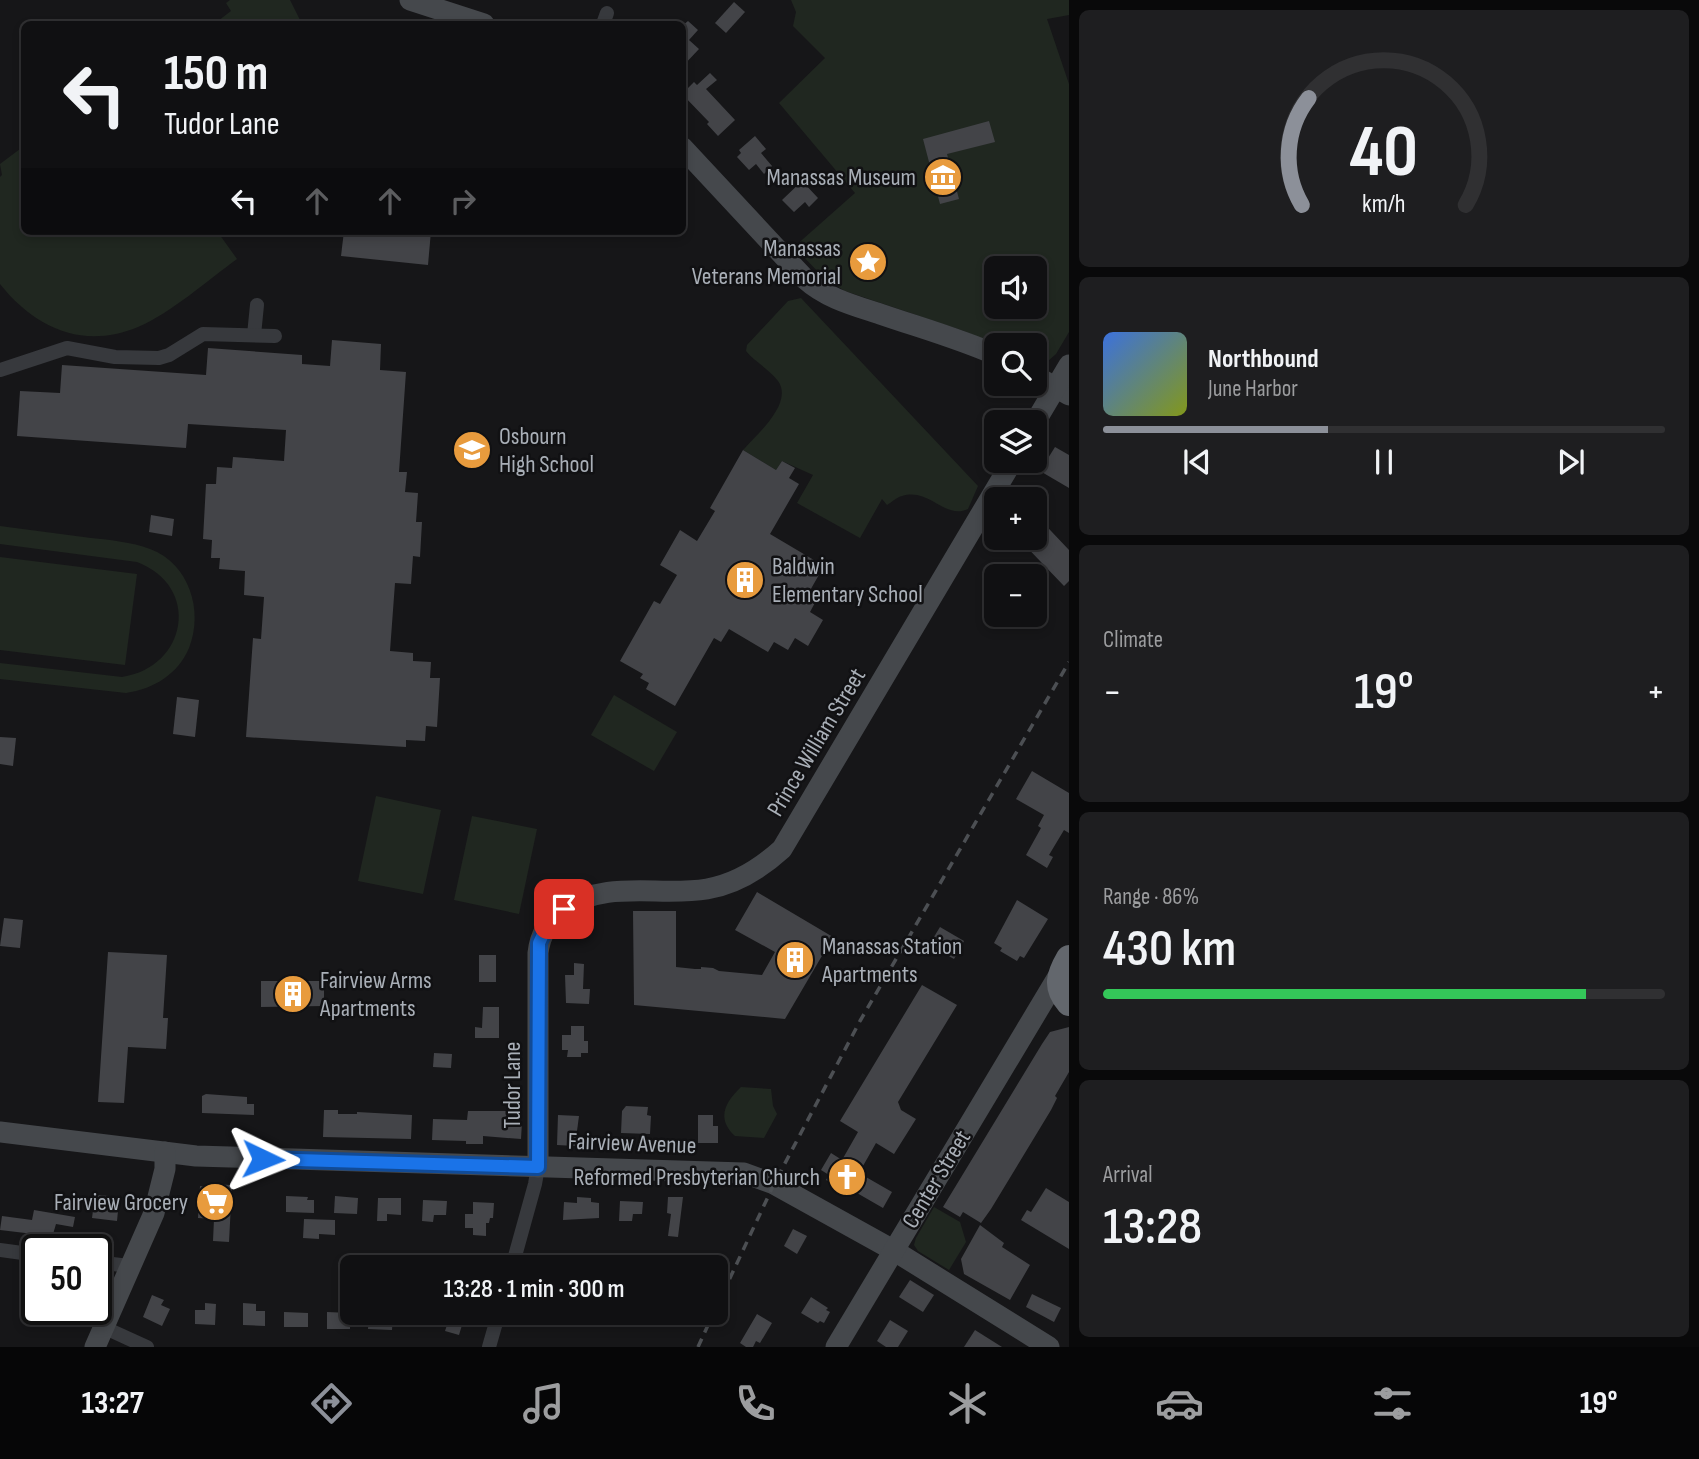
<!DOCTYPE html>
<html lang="en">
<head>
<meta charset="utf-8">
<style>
  body { margin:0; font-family:"Sofia Sans Condensed",sans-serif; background:#1e1e20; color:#f1f3f6; height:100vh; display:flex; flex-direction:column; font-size:26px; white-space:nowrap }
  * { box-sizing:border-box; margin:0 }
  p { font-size:23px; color:#9c9d9f }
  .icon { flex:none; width:38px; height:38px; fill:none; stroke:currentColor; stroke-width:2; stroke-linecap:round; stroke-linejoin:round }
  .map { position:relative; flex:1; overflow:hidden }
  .details { display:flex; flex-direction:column; gap:10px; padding:10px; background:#09090a; width:630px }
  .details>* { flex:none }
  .hud { position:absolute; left:21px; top:21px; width:665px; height:214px; border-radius:10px; box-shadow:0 4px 10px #0003,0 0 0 2px #303032; background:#101012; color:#f1f3f6; overflow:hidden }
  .tools { position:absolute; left:984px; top:256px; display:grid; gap:14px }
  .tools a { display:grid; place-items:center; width:63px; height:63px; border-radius:10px; background:#101012; box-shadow:0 4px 10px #0003,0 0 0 2px #303032; font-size:35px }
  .speed { position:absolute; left:21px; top:1234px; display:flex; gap:14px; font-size:35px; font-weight:700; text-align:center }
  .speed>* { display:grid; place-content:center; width:91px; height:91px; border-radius:50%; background:#101012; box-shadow:0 4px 10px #0003,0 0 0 2px #303032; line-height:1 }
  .speed .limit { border:4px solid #111; border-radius:10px; background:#fff; color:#111 }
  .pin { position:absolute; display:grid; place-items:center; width:60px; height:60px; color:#fff; margin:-30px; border-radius:14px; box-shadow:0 4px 10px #0006 }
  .me { position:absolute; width:77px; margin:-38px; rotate:92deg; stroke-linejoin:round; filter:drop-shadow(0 0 5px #0008) }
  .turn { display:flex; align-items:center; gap:24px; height:147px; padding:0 28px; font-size:32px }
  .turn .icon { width:91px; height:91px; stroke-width:2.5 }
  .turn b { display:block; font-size:49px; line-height:60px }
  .lanes { display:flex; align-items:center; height:66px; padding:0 28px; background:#0003; justify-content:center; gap:35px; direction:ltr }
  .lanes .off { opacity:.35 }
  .big { font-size:52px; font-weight:600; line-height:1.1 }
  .details .card { flex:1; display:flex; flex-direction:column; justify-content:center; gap:10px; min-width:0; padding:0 24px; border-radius:10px; background:#1e1e20 }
  .details .dial { align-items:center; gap:0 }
  .dial svg { height:182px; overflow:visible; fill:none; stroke:#303032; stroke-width:7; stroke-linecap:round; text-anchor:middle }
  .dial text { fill:#f1f3f6; stroke:none }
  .song { display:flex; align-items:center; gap:21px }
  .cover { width:84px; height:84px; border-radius:10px; background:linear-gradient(135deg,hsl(220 70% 55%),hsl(70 70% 35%)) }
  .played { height:7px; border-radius:4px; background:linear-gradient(90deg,#8c9099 40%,#303032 40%) }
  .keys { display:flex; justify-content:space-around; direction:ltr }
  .heat { display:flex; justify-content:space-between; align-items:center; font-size:38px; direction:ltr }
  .charge { height:10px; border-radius:5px; background:linear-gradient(90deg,#34c759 86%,#303032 0) }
  .trip { position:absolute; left:340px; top:1255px; width:388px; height:70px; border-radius:10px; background:#101012; box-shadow:0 4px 10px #0003,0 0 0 2px #303032; font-weight:600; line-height:70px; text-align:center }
  .tab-bar { display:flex; height:112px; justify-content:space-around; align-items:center; background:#060607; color:#9c9d9f }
  .tab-bar .icon { width:49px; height:49px }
  .tab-bar .active { color:#8c9099 }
  .tab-bar b { font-size:32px; color:#f1f3f6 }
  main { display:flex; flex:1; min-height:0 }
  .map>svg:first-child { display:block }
</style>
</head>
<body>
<main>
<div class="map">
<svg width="1069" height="1347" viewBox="0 0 1069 1347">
  <rect width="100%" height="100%" fill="#161618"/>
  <!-- green -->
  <g fill="#202720" fill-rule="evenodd">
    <polygon points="230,0 290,0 302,24 214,24 231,11 226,3"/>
    <path d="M791,0H1069V15L1047,19L1069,84V332L1056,354L1048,361L1034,360V345H996L964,331L845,291L824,278L794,247L855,193L779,103L825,58L793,26L796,12ZM996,268H1034V306H996Z"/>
    <path d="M24,146V231H217L237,259C208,280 171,313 138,327C83,350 35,328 0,284V177L2,175L0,164Z"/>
    <path d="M801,298L978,486L968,509C944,520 930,487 902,496C897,497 892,502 887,505L882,499L860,538L797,503L813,475L782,461L776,470L743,450C756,435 794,403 778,381C769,369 755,362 746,351L747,345L788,301Z"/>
    <path d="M0,526C30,530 61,534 91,538C111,540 131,542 150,549C189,563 204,611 189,648C178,674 154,689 126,693L0,679V663L122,677C188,667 201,586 137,562L0,544Z"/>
    <polygon points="0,557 137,574 125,665 0,650"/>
    <polygon points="614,695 677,732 654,771 591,735"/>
    <polygon points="376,796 441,810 423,894 358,881"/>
    <polygon points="472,816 537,829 519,914 454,900"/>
    <path d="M741,1087L771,1089L773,1106L777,1114L764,1138L735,1136C716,1119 725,1102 741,1087Z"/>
    <polygon points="934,1207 960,1222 966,1242 949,1270 918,1251 914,1245 916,1238"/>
  </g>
  <!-- building -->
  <g fill="#434448">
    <polygon points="734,2 745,12 726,33 715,23"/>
    <polygon points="688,21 698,30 689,40 699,49 682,67 682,26"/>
    <polygon points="710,73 717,80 706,89 735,120 718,136 707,124 709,122 682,94 694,82 697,85"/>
    <polygon points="989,121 995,142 947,154 959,199 940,204 923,139"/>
    <polygon points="755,136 766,149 761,153 772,166 764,174 756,164 749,170 737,157 741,153 739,150"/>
    <polygon points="802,181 818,198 809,207 805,202 794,212 782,200"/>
    <polygon points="344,231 431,231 428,265 341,256"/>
    <polygon points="332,340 381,344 380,370 406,372 399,472 407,472 405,492 418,493 416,522 422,522 420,557 413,556 411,584 395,583 390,651 413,653 413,661 431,662 430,678 440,678 437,727 426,726 425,741 406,740 406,747 246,737 253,638 261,639 264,597 244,595 245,571 219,569 220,558 211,558 212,540 203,539 206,484 216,484 217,467 232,468 233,457 284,461 286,430 188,424 186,448 17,436 20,391 60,393 62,365 206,375 208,348 302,355 302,364 330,366"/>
    <polygon points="1055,447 1069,455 1069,488 1040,471"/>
    <polygon points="743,450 776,470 782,461 795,468 789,478 799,484 770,534 824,566 808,594 817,599 810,612 823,620 808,646 795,638 788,650 774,642 768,652 729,629 721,642 714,638 675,706 646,689 649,683 640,678 643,674 620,661 654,601 660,604 677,575 660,565 680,530 697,541 715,511 710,508"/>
    <polygon points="1034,513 1069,550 1069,581 1064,586 1017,537 1034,537"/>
    <polygon points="151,515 174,519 172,536 149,532"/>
    <polygon points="177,697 199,700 195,737 173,734"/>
    <polygon points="0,737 16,738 13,766 0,764"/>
    <polygon points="1032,771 1069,793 1069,833 1064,830 1049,855 1053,857 1047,868 1026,855 1041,828 1038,826 1044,815 1016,799"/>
    <polygon points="757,892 833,937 785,1019 634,1005 633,911 676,911 676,967 695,969 701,969 701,967 713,968 719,971 762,975 775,952 735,930"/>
    <polygon points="1017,900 1048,919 1024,958 1020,956 1017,961 1000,951 1002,948 994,943"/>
    <polygon points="4,918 23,920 20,948 0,946"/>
    <polygon points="940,927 964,941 954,959 929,945"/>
    <polygon points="108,952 167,955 163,1018 168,1018 166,1049 128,1047 124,1103 98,1102"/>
    <rect x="479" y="955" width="17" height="27"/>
    <polygon points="574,963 584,964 583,989 590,989 589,1004 566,1003 565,975 574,975"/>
    <polygon points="261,981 324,981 324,1006 261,1007"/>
    <polygon points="922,985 957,1005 898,1102 901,1110 916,1119 894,1154 876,1143 859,1173 892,1192 883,1208 850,1189 848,1192 826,1180 829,1175 821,1170 831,1153 842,1160 858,1132 840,1121"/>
    <polygon points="483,1007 499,1007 499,1038 475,1038 475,1027 482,1028"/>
    <polygon points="571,1026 584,1026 584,1041 588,1041 588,1053 581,1053 581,1057 567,1057 568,1050 562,1050 562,1035 571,1035"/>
    <polygon points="1069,1027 1069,1072 1055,1096 1057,1098 1051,1110 991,1209 981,1223 963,1212 960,1217 943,1207 1042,1044 1050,1032"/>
    <polygon points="434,1053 452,1054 451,1068 433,1067"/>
    <polygon points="206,1094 247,1097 247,1104 254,1104 254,1115 202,1113 202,1096"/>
    <polygon points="626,1106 648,1107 647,1115 651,1116 650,1134 621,1133 622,1111"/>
    <polygon points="324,1110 338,1110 338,1114 357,1114 357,1112 412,1115 411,1139 323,1137"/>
    <polygon points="468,1111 510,1111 510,1121 522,1122 521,1139 483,1136 483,1144 466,1144 466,1141 432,1140 433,1119 467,1120"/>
    <polygon points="558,1115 579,1116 575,1146 557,1145"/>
    <polygon points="698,1115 713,1115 713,1126 718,1126 718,1143 698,1143"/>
    <polygon points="206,1184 232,1185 229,1242 213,1241 214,1219 198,1218 200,1186 206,1187"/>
    <polygon points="1046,1188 1069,1202 1069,1249 1021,1220 1027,1210 1031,1212"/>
    <polygon points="95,1195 110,1196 109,1199 119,1201 117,1221 92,1218"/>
    <polygon points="286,1196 308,1197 307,1200 314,1200 314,1213 286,1212"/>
    <polygon points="335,1196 358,1198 357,1214 334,1213"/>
    <polygon points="577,1197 591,1198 591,1202 599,1203 599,1218 563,1220 564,1202 577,1203"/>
    <polygon points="668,1197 683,1197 678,1237 668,1236 671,1214 667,1213"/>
    <polygon points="378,1198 401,1198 401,1215 387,1214 387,1221 377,1221"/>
    <polygon points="423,1200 447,1201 446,1215 434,1215 433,1222 422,1221"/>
    <polygon points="620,1201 643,1202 642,1214 633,1214 632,1221 619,1221"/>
    <polygon points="473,1202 494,1203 493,1218 490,1218 489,1223 486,1223 486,1236 473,1235 473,1228 465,1228 465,1214 473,1214"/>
    <polygon points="34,1210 75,1217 73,1227 56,1224 51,1241 41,1239 42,1235 0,1230 2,1216 32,1220"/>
    <polygon points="304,1219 335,1220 335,1235 319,1234 319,1239 303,1238"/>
    <polygon points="980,1225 1004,1243 1002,1247 1030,1265 1010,1300 964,1274 961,1259"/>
    <polygon points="793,1229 807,1236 797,1254 784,1246"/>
    <polygon points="910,1280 934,1295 923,1312 899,1297"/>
    <polygon points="1032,1294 1061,1308 1054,1322 1026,1307"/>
    <polygon points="152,1295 164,1300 161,1305 170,1309 162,1326 143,1317"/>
    <polygon points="811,1297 828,1308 826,1310 830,1312 824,1323 820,1321 818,1323 801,1313"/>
    <polygon points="22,1298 37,1300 37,1309 59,1309 58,1322 20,1317"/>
    <polygon points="205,1303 216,1304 215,1325 195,1324 195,1310 205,1310"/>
    <polygon points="243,1303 256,1304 256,1311 265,1311 265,1326 243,1325"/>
    <polygon points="284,1312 308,1313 308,1327 284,1327"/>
    <polygon points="327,1312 350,1313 350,1329 327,1329"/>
    <polygon points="425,1312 466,1312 459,1335 445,1331 448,1322 425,1315"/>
    <polygon points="369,1314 393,1315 392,1330 368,1329"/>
    <polygon points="757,1314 772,1323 760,1343 756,1341 753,1347 746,1347 740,1343"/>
    <polygon points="890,1320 908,1331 898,1347 886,1347 877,1341"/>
    <polygon points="975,1330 1002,1347 964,1347"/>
  </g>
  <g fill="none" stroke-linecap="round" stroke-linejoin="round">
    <!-- street -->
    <g stroke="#37393d" stroke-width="14">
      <polyline points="603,24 607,13"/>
      <polyline points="254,335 257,305"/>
      <polyline points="0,370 67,348 115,357 159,358 169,355 203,334 275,336"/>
      <polyline points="0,1250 37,1255"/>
      <polyline points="96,1262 129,1266"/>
      <polyline points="512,1267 535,1184 538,1167"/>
      <polyline points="103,1327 147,1347"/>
      <polyline points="489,1347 499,1312"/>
    </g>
    <!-- secondary -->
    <g stroke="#45484c" stroke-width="21">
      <polyline points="410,0 484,24"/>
      <path d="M682,147L805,279C827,299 856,306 883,315C921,328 960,339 996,355"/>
      <polyline points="1034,375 1069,395"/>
      <polyline points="1034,424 1069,365"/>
      <polyline points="0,1132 196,1156 744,1173 774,1184 893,1250 1049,1347"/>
      <path d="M538,1167V953C540,934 549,920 564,909C606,879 659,897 707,889C736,884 760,869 782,849L1013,460"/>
      <polyline points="95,1347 154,1213 165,1169 165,1152"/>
      <polyline points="836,1347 1062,970"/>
    </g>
    <!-- highway -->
    <path stroke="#63676d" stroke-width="26" d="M1069,958C1059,975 1055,987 1069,1003"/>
    <!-- rail -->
    <g stroke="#4c4f53" stroke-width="3.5" stroke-dasharray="9 7" stroke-linecap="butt">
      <polyline points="716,1308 774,1184 860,1021 1069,662"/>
      <polyline points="698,1347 714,1312"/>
    </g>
  </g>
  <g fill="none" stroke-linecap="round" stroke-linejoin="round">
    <defs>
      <polyline id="route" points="263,1159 538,1167 539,943 547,926 564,909"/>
    </defs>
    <!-- route casing -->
    <use href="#route" stroke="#114b97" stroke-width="18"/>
    <!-- route -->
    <use href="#route" stroke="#1a73e8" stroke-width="12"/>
  </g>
  <!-- icons -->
  <defs>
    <symbol id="museum-disc" viewBox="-11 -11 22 22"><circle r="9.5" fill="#e89b3d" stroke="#111113"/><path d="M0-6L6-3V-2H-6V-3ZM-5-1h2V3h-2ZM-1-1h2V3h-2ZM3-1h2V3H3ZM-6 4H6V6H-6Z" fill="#fff"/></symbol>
    <symbol id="sight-disc" viewBox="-11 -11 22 22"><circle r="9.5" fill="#e89b3d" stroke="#111113"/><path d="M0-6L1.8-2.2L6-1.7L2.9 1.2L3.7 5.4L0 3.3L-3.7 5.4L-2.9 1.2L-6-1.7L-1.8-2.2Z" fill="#fff"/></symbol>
    <symbol id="school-disc" viewBox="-11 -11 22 22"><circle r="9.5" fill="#e89b3d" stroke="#111113"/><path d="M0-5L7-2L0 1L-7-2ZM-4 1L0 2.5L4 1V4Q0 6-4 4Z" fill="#fff"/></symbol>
    <symbol id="building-disc" viewBox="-11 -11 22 22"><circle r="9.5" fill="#e89b3d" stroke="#111113"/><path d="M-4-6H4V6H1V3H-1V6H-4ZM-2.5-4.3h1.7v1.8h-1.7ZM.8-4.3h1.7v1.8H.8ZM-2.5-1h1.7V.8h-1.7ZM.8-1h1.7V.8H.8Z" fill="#fff"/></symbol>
    <symbol id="church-disc" viewBox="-11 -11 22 22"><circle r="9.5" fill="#e89b3d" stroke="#111113"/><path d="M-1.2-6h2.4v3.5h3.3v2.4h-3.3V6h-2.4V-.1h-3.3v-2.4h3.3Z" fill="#fff"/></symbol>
    <symbol id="supermarket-disc" viewBox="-11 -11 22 22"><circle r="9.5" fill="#e89b3d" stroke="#111113"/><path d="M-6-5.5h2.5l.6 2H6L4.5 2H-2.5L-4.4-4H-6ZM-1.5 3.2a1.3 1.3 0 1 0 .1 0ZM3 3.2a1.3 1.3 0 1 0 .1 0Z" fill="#fff"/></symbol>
  </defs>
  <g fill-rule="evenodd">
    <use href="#museum-disc" x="921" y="155" width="44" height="44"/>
    <use href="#sight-disc" x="846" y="240" width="44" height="44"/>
    <use href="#school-disc" x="450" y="428" width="44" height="44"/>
    <use href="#building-disc" x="723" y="558" width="44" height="44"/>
    <use href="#building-disc" x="773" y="938" width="44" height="44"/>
    <use href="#building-disc" x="271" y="972" width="44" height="44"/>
    <use href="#church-disc" x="825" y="1155" width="44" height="44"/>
    <use href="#supermarket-disc" x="193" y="1180" width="44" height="44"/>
  </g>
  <g text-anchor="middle" stroke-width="5" stroke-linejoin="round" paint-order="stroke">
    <!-- poi labels -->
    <g font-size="24" fill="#a9afb7" stroke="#111113" text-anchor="end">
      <text x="916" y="185">Manassas Museum</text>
      <text x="841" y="256">Manassas<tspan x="841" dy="28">Veterans Memorial</tspan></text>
      <text x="499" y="444" text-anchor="start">Osbourn<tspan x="499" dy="28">High School</tspan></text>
      <text x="772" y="574" text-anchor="start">Baldwin<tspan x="772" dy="28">Elementary School</tspan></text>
      <text x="822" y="954" text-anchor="start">Manassas Station<tspan x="822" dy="28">Apartments</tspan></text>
      <text x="320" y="988" text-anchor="start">Fairview Arms<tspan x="320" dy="28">Apartments</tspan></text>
      <text x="820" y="1185">Reformed Presbyterian Church</text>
      <text x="188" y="1210">Fairview Grocery</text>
    </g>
    <!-- street labels -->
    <g font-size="24" fill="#a9afb7" stroke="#111113">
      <text transform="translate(816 742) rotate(-59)" y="8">Prince William Street</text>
      <text transform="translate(512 1085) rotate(-90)" y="8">Tudor Lane</text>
      <text transform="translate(632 1143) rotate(2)" y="8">Fairview Avenue</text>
      <text transform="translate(936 1179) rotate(-59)" y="8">Center Street</text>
    </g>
  </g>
</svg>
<div class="tools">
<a><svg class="icon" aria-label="sound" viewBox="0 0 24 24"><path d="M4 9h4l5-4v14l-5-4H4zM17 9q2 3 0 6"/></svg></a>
<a><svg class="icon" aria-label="search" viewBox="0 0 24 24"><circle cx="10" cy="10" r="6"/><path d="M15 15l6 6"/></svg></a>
<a><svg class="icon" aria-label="layers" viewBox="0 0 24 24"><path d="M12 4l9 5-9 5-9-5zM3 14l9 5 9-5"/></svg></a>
<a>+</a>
<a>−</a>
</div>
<div class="speed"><div class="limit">50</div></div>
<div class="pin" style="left:564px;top:909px;background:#d93025"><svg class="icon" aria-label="arrive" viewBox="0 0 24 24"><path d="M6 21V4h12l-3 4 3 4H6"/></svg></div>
<svg class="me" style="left:263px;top:1159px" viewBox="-20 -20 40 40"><path d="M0-17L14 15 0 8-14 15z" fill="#1a73e8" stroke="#fff" stroke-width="4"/></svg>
<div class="trip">13:28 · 1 min · 300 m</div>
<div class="hud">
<div class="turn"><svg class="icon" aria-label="left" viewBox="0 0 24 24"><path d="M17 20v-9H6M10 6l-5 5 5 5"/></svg><div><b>150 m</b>Tudor Lane</div></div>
<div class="lanes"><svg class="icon" aria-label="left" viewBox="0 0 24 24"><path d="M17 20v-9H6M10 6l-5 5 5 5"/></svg><svg class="icon off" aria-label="ahead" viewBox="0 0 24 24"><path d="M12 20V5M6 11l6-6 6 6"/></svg><svg class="icon off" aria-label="ahead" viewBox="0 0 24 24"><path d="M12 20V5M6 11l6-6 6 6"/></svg><svg class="icon off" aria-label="right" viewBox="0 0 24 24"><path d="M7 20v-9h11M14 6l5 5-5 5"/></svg></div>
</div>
</div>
<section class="details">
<div class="card dial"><svg viewBox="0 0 100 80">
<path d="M14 69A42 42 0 1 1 86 69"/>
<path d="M14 69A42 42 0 0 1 17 22" stroke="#8c9099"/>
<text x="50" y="56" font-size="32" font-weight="700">40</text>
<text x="50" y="72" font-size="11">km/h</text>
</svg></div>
<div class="card">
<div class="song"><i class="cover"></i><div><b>Northbound</b><p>June Harbor</p></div></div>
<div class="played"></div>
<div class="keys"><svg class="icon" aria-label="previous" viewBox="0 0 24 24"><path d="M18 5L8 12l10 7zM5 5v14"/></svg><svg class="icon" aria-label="pause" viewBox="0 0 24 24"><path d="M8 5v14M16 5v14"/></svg><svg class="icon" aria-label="next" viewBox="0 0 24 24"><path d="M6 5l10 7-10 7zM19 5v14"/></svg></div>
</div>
<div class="card"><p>Climate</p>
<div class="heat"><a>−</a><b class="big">19°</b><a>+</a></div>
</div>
<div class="card"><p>Range · 86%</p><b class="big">430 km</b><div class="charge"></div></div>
<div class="card"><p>Arrival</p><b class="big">13:28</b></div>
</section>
</main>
<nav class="tab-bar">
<b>13:27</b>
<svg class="icon active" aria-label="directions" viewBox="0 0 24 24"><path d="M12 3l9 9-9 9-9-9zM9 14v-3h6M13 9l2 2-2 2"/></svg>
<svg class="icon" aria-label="music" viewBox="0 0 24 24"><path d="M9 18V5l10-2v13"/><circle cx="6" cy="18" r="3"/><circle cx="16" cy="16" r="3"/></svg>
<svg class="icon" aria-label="phone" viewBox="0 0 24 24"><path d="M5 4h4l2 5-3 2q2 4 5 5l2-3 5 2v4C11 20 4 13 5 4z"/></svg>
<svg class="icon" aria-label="climate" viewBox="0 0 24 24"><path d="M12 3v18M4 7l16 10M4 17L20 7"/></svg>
<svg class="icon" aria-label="car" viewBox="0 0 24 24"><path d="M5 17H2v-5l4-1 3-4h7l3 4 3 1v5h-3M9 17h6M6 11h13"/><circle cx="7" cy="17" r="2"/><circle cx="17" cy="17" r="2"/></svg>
<svg class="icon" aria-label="filters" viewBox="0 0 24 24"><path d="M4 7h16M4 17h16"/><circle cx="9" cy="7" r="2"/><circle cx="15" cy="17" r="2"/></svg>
<b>19°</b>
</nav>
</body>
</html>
